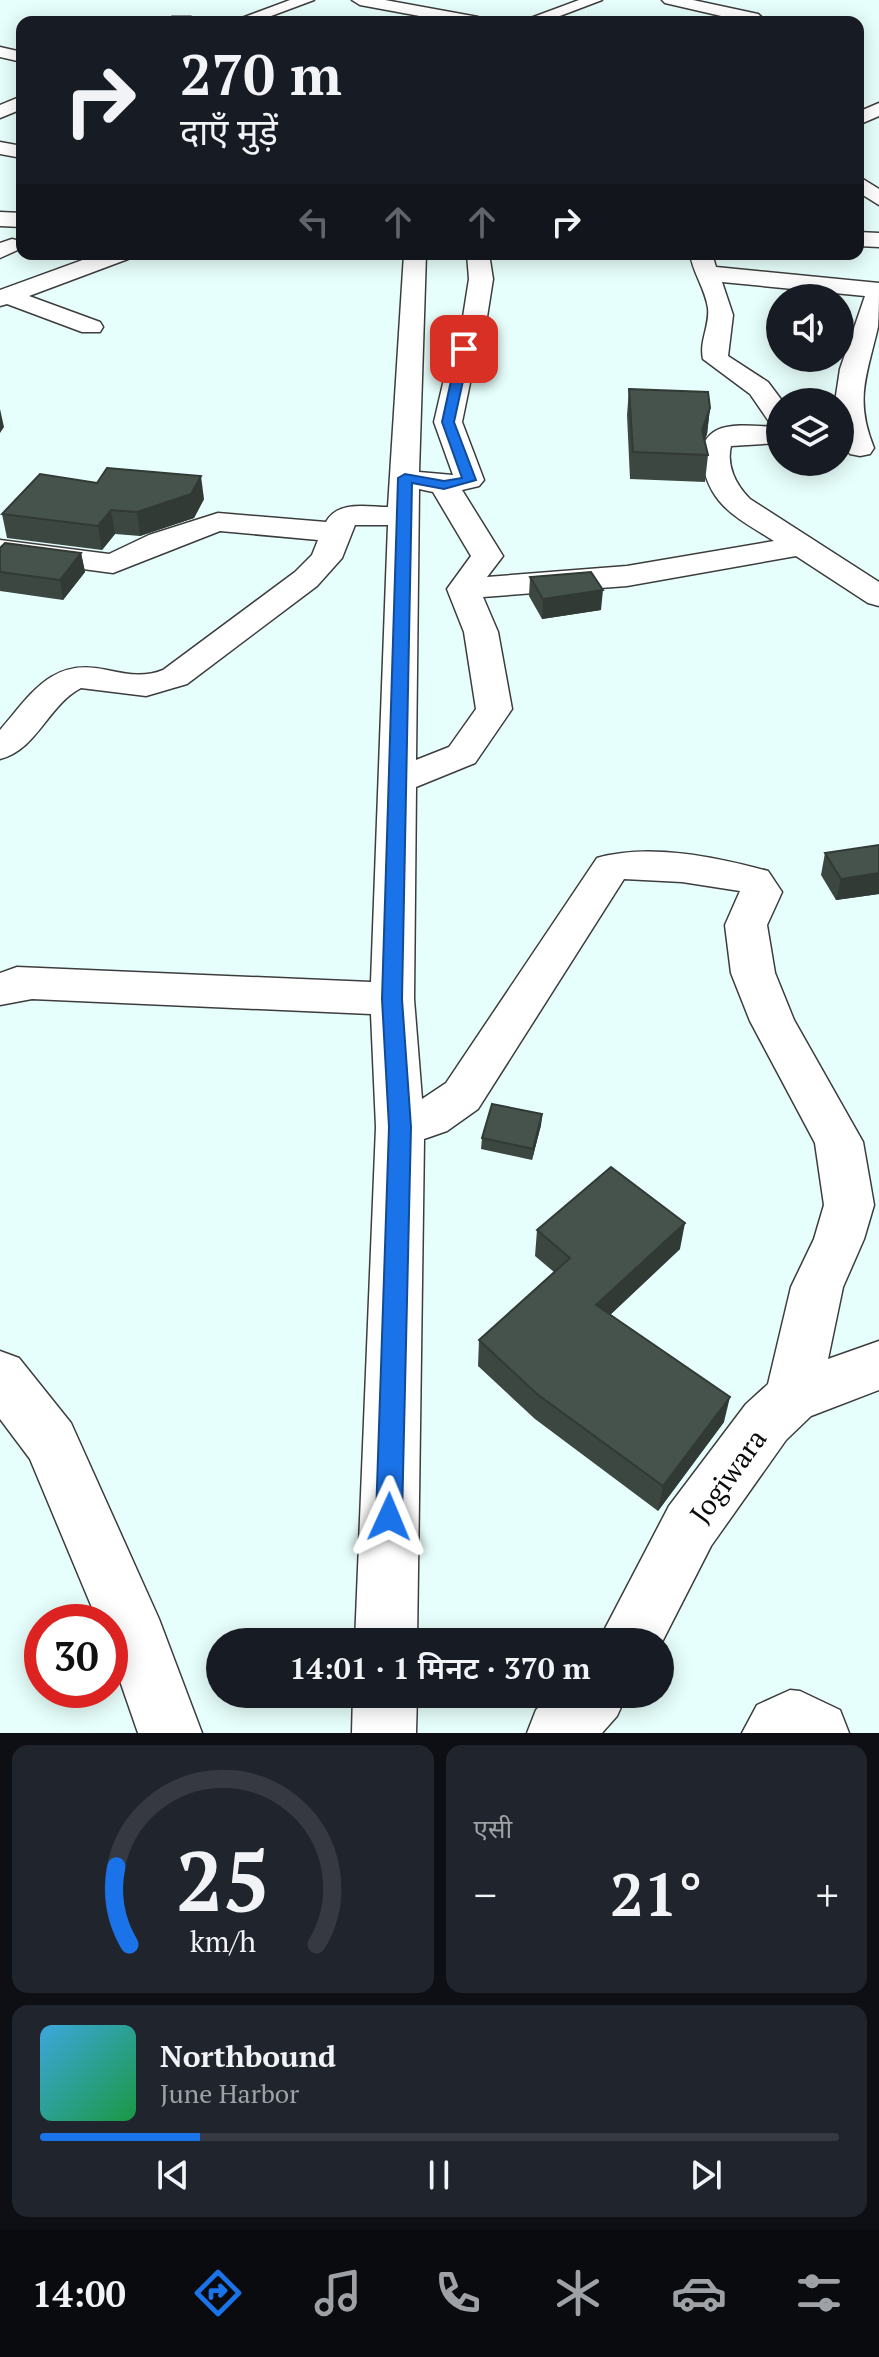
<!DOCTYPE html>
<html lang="hi">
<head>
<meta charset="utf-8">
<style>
  body { margin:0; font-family:"PT Serif","Noto Sans Devanagari",serif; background:#20242c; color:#f1f3f6; height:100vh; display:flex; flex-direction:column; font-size:30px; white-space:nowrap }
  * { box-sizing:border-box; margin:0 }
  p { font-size:26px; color:#9ea1a6 }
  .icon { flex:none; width:44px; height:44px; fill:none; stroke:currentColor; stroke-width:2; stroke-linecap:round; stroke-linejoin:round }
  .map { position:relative; height:1733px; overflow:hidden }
  .details { display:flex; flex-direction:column; gap:12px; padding:12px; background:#0d0f14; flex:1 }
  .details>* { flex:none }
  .banner { position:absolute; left:16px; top:16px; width:848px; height:244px; border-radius:16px; box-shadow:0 4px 20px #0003; background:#171b24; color:#f1f3f6; overflow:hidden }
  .fabs { position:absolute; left:766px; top:284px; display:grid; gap:16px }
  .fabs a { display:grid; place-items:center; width:88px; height:88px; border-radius:50%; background:#171b24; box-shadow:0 4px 20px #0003; font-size:40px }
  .speed { position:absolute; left:24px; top:1604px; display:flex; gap:16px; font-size:40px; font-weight:700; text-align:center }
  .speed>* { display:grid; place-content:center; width:104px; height:104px; border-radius:50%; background:#171b24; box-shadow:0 4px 20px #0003; line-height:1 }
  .speed .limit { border:12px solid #d22; background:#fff; color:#111 }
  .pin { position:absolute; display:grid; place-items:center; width:68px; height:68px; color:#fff; margin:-34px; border-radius:16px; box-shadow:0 4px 12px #0006 }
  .me { position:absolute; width:88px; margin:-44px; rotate:1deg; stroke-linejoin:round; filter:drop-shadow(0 0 6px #0008) }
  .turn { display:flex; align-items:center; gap:28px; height:168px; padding:0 32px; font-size:36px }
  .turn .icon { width:104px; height:104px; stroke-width:2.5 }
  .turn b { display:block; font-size:56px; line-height:68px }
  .lanes { display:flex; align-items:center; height:76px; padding:0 32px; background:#0003; justify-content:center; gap:40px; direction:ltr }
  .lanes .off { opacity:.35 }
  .big { font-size:60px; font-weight:600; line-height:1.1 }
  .details .tile { flex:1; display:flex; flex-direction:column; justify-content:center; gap:12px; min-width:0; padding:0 28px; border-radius:16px; background:#20242c }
  .details .dial { align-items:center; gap:0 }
  .dial svg { height:208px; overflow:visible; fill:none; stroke:#363941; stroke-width:7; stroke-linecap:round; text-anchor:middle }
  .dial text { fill:#f1f3f6; stroke:none }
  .song { display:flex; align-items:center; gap:24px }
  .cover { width:96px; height:96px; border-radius:12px; background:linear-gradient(135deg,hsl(200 70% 55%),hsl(140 70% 35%)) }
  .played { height:8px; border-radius:4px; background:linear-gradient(90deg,#1a73e8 20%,#363941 20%) }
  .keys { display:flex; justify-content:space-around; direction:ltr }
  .heat { display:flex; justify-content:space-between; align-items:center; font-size:44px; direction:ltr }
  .details .tiles { flex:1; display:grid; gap:12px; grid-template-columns:1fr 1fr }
  .tile:last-child { grid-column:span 2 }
  .trip { position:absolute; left:206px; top:1628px; width:468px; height:80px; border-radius:40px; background:#171b24; box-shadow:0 4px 20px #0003; font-weight:600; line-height:80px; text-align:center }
  .menu { display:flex; height:128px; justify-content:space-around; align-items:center; background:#090b0e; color:#9ea1a6 }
  .menu .icon { width:56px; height:56px }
  .menu .active { color:#1a73e8 }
  .menu b { font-size:36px; color:#f1f3f6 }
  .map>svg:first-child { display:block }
</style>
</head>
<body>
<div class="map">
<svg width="879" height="1733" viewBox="0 0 879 1733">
  <rect width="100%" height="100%" fill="#e7fffc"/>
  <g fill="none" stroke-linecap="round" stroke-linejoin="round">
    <defs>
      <g id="minor">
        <polygon points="290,0 314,0 255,22 231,22"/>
        <polygon points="352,0 385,0 478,17 486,22 452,22 360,5"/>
        <polygon points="579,0 602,0 544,22 520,22"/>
        <polygon points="662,0 693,0 758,14 765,20 747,22 665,3"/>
        <polygon points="172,17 191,17 199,22 164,22"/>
        <polygon points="0,47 22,52 22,62 0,57"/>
        <polygon points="22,96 22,109 0,118 0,105"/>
        <polygon points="879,103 879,116 858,125 858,112"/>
        <polygon points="0,142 22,146 22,158 0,154"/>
        <polygon points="858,176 879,189 879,205 858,192"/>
        <polygon points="0,212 22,213 22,227 0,226"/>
        <polygon points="858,232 879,233 879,247 858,246"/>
        <polygon points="12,239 20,241 22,248 0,258 0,243"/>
        <polygon points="99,254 131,254 128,259 29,296 100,322 103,327 100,332 82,332 7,304 0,306 0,290"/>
        <path d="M404,254H426L419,472L453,475L434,422L451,349L463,317L469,279L467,254H489L493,279L487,317L477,349L462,422L484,480L479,486L462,490L503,556L487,577L627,566L774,541C738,518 710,507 702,461C700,448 705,436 717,430C734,422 762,427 780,427V443L731,446C726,466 736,485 750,499L879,582V606L868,603L796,556L627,586L483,597L498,632L512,709L475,763L416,787L414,999L422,1099L446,1083L597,858C650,843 716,857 768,871L782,892L767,925L775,973L794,1020L863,1142L874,1205L864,1239L843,1287L828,1359L879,1341V1390L811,1416L786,1440L711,1546L660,1646V1642H598L669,1506L746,1404L768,1384L791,1287L814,1239L824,1205L815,1143L750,1021L731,973L725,925L740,891L682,882L624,879L478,1109L447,1131L424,1139L417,1642H355L376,1127L371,1014L32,999L0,1005V973L17,967L371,982L388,525H355L342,558L317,586L187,684L146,696L81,688C48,705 37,750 0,759V730C32,693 52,657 107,670C127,674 143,678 163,670L295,572L312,555L318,540L220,531L113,573L0,558V540L109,554L149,535L218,513L326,522C338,500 367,507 388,507ZM419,489L433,492L471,556L447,589L464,632L476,709L449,747L416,760Z"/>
        <path d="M690,254H712L716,267L879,283C879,297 879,313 878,327C867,375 854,399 874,448L870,454L860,456L850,454C839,438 840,421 840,402H835L840,369L865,296L722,282L733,315L728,356L768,382L783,402H780V425L770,423L750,394L703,359C699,341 710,326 708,308C705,288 693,273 690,254Z"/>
        <polygon points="0,1351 19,1358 71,1423 159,1619 202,1733 138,1733 110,1652 110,1622 98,1622 30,1459 0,1419"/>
        <polygon points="790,1690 800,1691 840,1710 849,1733 742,1733 757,1705"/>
        <polygon points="353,1694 417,1694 416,1733 352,1733"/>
        <polygon points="551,1694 627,1694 617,1716 602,1733 527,1733 536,1710"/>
      </g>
    </defs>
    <!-- minor casing -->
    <use href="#minor" stroke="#3d3d3d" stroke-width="3"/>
    <!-- minor -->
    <use href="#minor" fill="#fff" fill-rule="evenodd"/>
  </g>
  <!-- wall -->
  <g fill="#3c4741">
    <polygon points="629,389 710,408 707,434 704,440 708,455 705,482 630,479 627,415"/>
    <polygon points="204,499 194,518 140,536 115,534 102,550 7,538 2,514"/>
    <polygon points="0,548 81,553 85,572 63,600 0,591"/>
    <polygon points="530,577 601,610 542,619 529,596"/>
    <polygon points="879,845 879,894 836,900 821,875 825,853"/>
    <polygon points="542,1114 541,1125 532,1160 481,1149 482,1138"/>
    <polygon points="537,1230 680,1249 610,1315 724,1422 658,1511 535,1419 478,1366 479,1340 554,1272 535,1256"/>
  </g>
  <!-- shaded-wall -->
  <g fill="#313a35">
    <polygon points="710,408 707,434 699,456 702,430"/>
    <polygon points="0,409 4,427 0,433"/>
    <polygon points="201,476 204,499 194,518 140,536 137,512"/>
    <polygon points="111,510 115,534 102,550 98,526"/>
    <polygon points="81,553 85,572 63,600 60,580"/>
    <polygon points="603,590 601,610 542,619 543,599"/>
    <polygon points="879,873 879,894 836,900 841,879"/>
    <polygon points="542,1114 541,1125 532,1160 533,1149"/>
    <polygon points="685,1223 680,1249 593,1331 596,1305"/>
    <polygon points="730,1397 724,1422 658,1511 663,1486"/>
  </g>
  <!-- building -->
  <g fill="#46534c" stroke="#313a35" stroke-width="2">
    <polygon points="629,389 708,392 710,408 702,430 708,455 633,452"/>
    <polygon points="107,468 201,476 191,494 137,512 111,510 98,526 2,514 40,474 97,483"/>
    <polygon points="5,543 81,553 60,580 0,572 0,548"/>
    <polygon points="591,572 603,590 543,599 530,577"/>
    <polygon points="879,845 879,873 841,879 825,853"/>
    <polygon points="492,1104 542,1114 533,1149 482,1138"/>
    <polygon points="611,1167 685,1223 596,1305 730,1397 663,1486 537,1394 479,1340 570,1258 537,1230"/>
  </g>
  <!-- route -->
  <polygon fill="#1a73e8" stroke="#114b97" stroke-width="2" points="464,346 470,349 454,422 476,480 444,489 412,483 402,999 411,1127 402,1517 399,1526 389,1530 380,1526 376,1517 389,1127 382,999 398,478 405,474 444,481 462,478 442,422 458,349"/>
  <g text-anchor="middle" stroke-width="8" stroke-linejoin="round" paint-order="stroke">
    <!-- near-street labels -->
    <g font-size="28" fill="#0a0a0a" stroke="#fff">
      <text transform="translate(728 1476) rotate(-54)" y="10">Jogiwara</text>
    </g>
  </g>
</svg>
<div class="fabs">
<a><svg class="icon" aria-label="sound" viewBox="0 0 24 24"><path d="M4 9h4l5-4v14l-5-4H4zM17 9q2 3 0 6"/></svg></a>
<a><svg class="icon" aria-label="layers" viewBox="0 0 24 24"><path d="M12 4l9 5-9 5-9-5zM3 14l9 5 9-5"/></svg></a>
</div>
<div class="speed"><div class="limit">30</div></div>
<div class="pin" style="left:464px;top:349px;background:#d93025"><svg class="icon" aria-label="arrive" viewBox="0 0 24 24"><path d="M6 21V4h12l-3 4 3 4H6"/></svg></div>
<svg class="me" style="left:389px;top:1517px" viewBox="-20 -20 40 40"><path d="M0-17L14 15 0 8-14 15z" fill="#1a73e8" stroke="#fff" stroke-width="4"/></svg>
<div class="trip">14:01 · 1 मिनट · 370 m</div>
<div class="banner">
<div class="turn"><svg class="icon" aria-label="right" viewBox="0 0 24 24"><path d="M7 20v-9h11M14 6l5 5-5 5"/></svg><div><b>270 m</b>दाएँ मुड़ें</div></div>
<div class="lanes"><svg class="icon off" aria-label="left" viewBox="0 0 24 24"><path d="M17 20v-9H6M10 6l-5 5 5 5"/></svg><svg class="icon off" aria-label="ahead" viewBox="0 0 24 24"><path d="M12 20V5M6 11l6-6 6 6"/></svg><svg class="icon off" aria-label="ahead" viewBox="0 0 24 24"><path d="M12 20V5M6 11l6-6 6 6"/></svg><svg class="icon" aria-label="right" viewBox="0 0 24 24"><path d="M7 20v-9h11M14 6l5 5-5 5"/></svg></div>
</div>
</div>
<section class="details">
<div class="tiles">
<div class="tile dial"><svg viewBox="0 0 100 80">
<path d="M14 69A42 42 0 1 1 86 69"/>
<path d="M14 69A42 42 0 0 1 9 39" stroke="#1a73e8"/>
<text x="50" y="56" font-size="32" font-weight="700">25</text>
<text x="50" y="72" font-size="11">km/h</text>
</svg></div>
<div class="tile"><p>एसी</p>
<div class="heat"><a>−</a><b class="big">21°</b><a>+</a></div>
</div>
<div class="tile">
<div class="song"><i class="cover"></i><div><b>Northbound</b><p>June Harbor</p></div></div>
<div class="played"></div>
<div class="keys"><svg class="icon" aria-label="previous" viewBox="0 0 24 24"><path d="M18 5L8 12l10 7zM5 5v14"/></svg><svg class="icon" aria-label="pause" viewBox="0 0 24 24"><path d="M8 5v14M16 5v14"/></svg><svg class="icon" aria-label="next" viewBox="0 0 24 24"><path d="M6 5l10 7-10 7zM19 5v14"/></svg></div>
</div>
</div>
</section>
<nav class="menu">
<b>14:00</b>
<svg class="icon active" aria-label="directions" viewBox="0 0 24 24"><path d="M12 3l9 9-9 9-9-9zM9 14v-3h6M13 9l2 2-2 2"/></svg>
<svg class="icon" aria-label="music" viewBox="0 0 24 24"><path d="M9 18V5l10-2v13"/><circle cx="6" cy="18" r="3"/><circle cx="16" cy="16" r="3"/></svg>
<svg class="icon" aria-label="phone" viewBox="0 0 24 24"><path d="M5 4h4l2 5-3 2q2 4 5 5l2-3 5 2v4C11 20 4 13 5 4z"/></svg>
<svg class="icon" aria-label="climate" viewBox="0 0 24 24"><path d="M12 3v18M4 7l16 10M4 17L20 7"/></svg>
<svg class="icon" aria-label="car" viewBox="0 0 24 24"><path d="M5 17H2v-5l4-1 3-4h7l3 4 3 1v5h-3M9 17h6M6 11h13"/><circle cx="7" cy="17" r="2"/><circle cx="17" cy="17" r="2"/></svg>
<svg class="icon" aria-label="filters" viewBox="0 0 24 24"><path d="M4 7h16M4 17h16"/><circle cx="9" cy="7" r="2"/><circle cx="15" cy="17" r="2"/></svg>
</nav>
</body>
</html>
